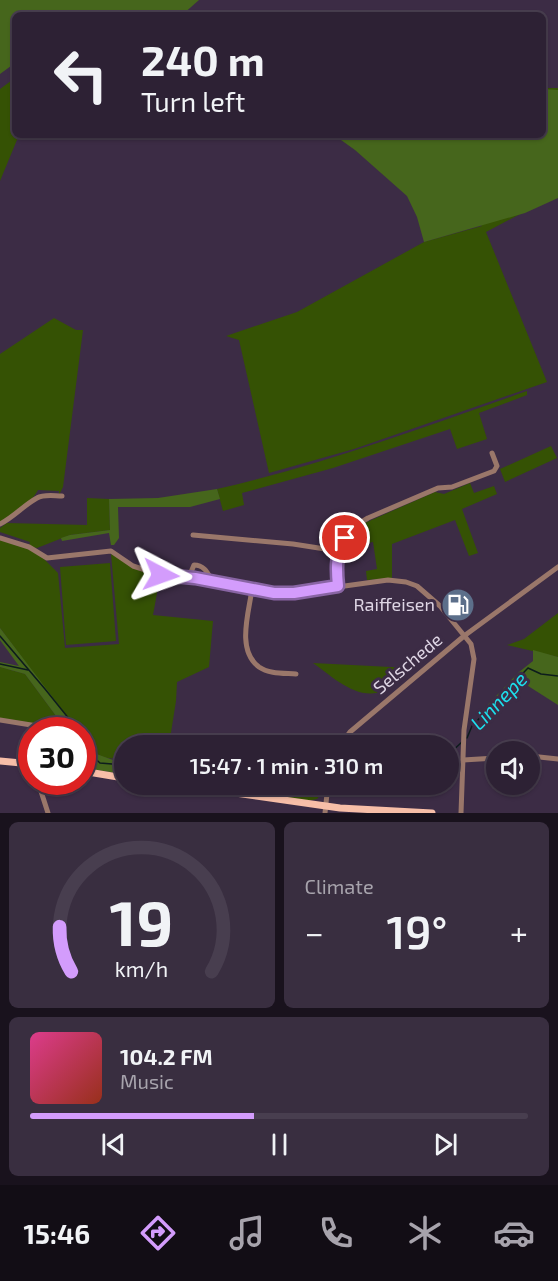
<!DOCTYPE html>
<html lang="en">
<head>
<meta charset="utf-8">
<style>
  body { margin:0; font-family:"Exo 2",sans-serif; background:#392e40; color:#f1f3f6; height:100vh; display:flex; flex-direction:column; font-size:22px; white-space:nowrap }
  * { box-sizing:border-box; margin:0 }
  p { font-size:20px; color:#a7a3ac }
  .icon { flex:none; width:33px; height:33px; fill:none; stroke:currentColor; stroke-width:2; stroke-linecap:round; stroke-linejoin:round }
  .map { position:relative; height:813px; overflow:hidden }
  .drawer { display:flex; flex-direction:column; gap:9px; padding:9px; background:#19121d; flex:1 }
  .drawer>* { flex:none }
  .guide { position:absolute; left:12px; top:12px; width:534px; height:126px; border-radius:9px; box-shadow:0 2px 4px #0004,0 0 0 2px #483e4f; background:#2d2134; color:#f1f3f6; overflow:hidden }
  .tools { position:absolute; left:486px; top:741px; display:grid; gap:12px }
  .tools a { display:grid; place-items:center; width:54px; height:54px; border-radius:50%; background:#2d2134; box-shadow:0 2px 4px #0004,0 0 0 2px #483e4f; font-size:30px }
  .speed { position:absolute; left:18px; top:717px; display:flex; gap:12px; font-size:30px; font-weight:700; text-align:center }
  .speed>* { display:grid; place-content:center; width:78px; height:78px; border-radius:50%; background:#2d2134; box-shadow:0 2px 4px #0004,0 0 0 2px #483e4f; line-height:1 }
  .speed .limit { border:9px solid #d22; background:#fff; color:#111 }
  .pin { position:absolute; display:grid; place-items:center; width:51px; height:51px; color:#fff; margin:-26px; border:3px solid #fff; border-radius:50%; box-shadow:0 2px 6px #0007 }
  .me { position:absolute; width:66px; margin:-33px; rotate:94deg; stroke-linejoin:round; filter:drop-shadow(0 0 4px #0008) }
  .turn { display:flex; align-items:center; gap:21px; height:126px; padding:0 30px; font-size:27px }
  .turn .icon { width:78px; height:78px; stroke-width:2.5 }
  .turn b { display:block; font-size:42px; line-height:51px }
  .big { font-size:45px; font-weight:600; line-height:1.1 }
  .drawer .widget { flex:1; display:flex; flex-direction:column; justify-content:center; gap:9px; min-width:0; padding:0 21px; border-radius:9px; background:#392e40 }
  .drawer .dial { align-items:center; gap:0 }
  .dial svg { height:156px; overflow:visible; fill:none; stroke:#483e4f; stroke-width:7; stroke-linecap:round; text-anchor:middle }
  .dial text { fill:#f1f3f6; stroke:none }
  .song { display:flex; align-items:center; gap:18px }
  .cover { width:72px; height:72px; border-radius:9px; background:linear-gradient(135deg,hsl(330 70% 55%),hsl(10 70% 35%)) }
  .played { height:6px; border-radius:3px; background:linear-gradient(90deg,#d39cfc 45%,#483e4f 45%) }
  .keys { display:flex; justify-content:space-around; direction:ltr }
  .heat { display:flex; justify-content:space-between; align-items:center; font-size:33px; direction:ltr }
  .drawer .tiles { flex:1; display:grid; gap:9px; grid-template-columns:1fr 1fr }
  .widget:last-child { grid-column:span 2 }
  .trip { position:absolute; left:114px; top:735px; width:345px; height:60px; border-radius:30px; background:#2d2134; box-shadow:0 2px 4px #0004,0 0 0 2px #483e4f; font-weight:600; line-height:60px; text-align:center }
  .menu { display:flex; height:96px; justify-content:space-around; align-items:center; background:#120d15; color:#a7a3ac }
  .menu .icon { width:42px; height:42px }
  .menu .active { color:#d39cfc }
  .menu b { font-size:27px; color:#f1f3f6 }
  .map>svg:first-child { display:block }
</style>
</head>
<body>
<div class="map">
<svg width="558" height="813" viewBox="0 0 558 813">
  <rect width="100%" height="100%" fill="#3c2c45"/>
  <!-- green -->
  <g fill="#355204">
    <polygon points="15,78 15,135 19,135 0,181 0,89"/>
    <polygon points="543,88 558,88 558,194 486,232 547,382 354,449 269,473 239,340 226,336 297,312 424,242 482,226 393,135 543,135"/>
    <path d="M54,318L76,330H83L63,487L59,495V491L38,490C31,504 12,514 0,523V354Z"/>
    <path d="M527,391V395L479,413L487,439L457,449L450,429L333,468L242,493L244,505L223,511L217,489C323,465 424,427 527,391Z"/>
    <polygon points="551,446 557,458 505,482 500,469"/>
    <polygon points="470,483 474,493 494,486 497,494 462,509 478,553 469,556 455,520 392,544 392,578 367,580 366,571 377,569 373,542 357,545 352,533 358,526 435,492 444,494"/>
    <polygon points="87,498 109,499 110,530 70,535 37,548 29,546 30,542 0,532 0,528 7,523 87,525"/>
    <path d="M0,540L37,552L58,573L65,648L119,644L111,554L160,577L153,615L213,621L209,667L177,682L176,701L169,745L124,746V758C105,761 83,753 82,730H76L0,628Z"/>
    <polygon points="110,563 116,641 66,645 60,567"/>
    <polygon points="558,613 558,657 507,645 524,639"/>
    <path d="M313,663L410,668C403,675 395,686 385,690C359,703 333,677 313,663Z"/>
    <polygon points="0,667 25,674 65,728 0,718"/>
    <polygon points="230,784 318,785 321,794 317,799 306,801 230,789"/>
  </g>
  <!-- forest -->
  <g fill="#46661c">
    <polygon points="0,0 199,0 182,15 15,15 15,63 0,74"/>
    <polygon points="543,89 558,90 558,198 525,213 424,242 417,217 407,196 355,150 334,135 543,135"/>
    <polygon points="217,489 220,499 190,507 118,507 119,538 114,545 111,545 109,533 62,541 61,538 70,535 110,530 109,499 158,498"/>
    <polygon points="0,628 70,720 76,730 65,728 25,674 0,667 0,662 19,666 0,640"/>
    <polygon points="533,650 558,657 558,705 525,684 492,718 477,716 519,672 533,661"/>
    <polygon points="91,752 113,760 124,758 124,774 83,768"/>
  </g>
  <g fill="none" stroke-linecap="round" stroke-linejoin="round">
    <!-- stream -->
    <g stroke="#0d1c1d" stroke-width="1.5">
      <polyline points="0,636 45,689 78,730"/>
      <polyline points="0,664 28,670"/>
      <polyline points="82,737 88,752 100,763 124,765"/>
      <polyline points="467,738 472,726 528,668 541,674 558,676"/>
      <polyline points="448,755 463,741"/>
      <polyline points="365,784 376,786 385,784"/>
    </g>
    <!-- minor -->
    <g stroke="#9a776a" stroke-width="5">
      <path d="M0,524C14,517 24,505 37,498C44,494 54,496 62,496"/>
      <polyline points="193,535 293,544 338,551"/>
      <polyline points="0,538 29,547 47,558 111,551 133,566 161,575 195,578 274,593 294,593 388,580 406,582 417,586 440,606 471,644 474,659 464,730 461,813"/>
      <path d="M195,578L191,572L194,565C205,565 208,574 213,582"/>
      <polyline points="338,586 336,568 338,551 345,538 355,526 368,518 438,488 452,487 494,471 497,466 492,453"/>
      <path d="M252,589C249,612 236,650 259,667C269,674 284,673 296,674"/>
      <polyline points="0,720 62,730"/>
      <polyline points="340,746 350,732 464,636 558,567"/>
      <polyline points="530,756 558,759"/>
      <polyline points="463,760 496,758"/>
      <polyline points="38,782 48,813"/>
      <polyline points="325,813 328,784"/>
    </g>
    <!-- major -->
    <g stroke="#f7bea8" stroke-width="7">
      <polyline points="0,761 32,764"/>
      <polyline points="82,771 124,778"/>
      <polyline points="172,784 340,808 432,813"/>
    </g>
  </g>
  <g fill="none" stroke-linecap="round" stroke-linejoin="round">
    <defs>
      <path id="route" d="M161,575L195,578L274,593H294L338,586C336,566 336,555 345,538"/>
    </defs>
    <!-- route casing -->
    <use href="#route" stroke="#8965a4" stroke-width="15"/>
    <!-- route -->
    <use href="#route" stroke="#d39cfc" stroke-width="10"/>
  </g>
  <!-- icons -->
  <defs>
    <symbol id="fuel-disc" viewBox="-11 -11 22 22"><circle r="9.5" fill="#5c6f8a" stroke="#3c2c45"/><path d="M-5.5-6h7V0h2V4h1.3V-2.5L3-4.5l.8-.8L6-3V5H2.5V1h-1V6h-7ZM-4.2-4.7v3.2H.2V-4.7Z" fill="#fff"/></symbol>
  </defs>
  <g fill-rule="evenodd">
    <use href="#fuel-disc" x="439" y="586" width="38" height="38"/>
  </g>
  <g text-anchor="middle" stroke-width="6" stroke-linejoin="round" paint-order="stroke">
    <!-- poi labels -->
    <g font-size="18" fill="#ded5e4" stroke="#3c2c45" text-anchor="end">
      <text x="435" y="611">Raiffeisen</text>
    </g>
    <!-- street labels -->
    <g font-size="18" fill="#ded5e4" stroke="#3c2c45">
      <text transform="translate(408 664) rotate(-40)" y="6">Selschede</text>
    </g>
    <!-- water labels -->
    <g font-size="20" font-style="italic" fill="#1ddfec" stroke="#3c2c45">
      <text transform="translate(499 701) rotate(-46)" y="7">Linnepe</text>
    </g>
  </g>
</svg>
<div class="tools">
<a><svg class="icon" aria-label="sound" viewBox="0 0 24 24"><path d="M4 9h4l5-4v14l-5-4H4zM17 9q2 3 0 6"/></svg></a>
</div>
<div class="speed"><div class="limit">30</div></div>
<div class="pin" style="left:345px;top:538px;background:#d93025"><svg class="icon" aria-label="arrive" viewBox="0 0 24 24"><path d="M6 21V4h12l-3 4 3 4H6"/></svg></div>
<svg class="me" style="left:161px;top:575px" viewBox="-20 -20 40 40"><path d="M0-17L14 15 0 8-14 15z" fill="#d39cfc" stroke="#fff" stroke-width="4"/></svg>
<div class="trip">15:47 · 1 min · 310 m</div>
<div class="guide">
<div class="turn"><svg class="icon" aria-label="left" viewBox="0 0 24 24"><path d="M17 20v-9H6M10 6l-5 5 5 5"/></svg><div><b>240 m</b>Turn left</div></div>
</div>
</div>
<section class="drawer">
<div class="tiles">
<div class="widget dial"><svg viewBox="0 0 100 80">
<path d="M14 69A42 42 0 1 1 86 69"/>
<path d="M14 69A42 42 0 0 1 8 46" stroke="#d39cfc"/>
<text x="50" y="56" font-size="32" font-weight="700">19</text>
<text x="50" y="72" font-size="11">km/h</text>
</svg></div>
<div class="widget"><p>Climate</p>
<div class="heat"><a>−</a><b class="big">19°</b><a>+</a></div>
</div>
<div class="widget">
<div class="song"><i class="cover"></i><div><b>104.2 FM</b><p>Music</p></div></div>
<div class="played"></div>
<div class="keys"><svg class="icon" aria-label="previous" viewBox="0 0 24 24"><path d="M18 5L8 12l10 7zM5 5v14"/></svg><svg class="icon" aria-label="pause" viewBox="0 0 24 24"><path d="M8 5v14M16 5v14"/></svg><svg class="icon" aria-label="next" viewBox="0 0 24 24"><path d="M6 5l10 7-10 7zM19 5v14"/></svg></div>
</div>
</div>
</section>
<nav class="menu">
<b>15:46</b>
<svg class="icon active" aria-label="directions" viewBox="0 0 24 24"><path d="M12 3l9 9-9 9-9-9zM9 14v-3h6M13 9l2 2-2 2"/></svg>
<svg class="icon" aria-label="music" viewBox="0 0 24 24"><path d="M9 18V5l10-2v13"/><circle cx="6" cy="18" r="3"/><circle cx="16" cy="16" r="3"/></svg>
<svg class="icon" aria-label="phone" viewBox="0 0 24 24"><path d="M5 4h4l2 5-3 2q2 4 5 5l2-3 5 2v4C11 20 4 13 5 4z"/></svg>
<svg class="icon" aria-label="climate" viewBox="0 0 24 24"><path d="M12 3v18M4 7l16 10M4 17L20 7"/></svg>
<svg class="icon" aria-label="car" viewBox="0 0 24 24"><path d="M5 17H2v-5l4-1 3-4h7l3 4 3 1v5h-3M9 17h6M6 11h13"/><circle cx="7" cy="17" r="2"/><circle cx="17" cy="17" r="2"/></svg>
</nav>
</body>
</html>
